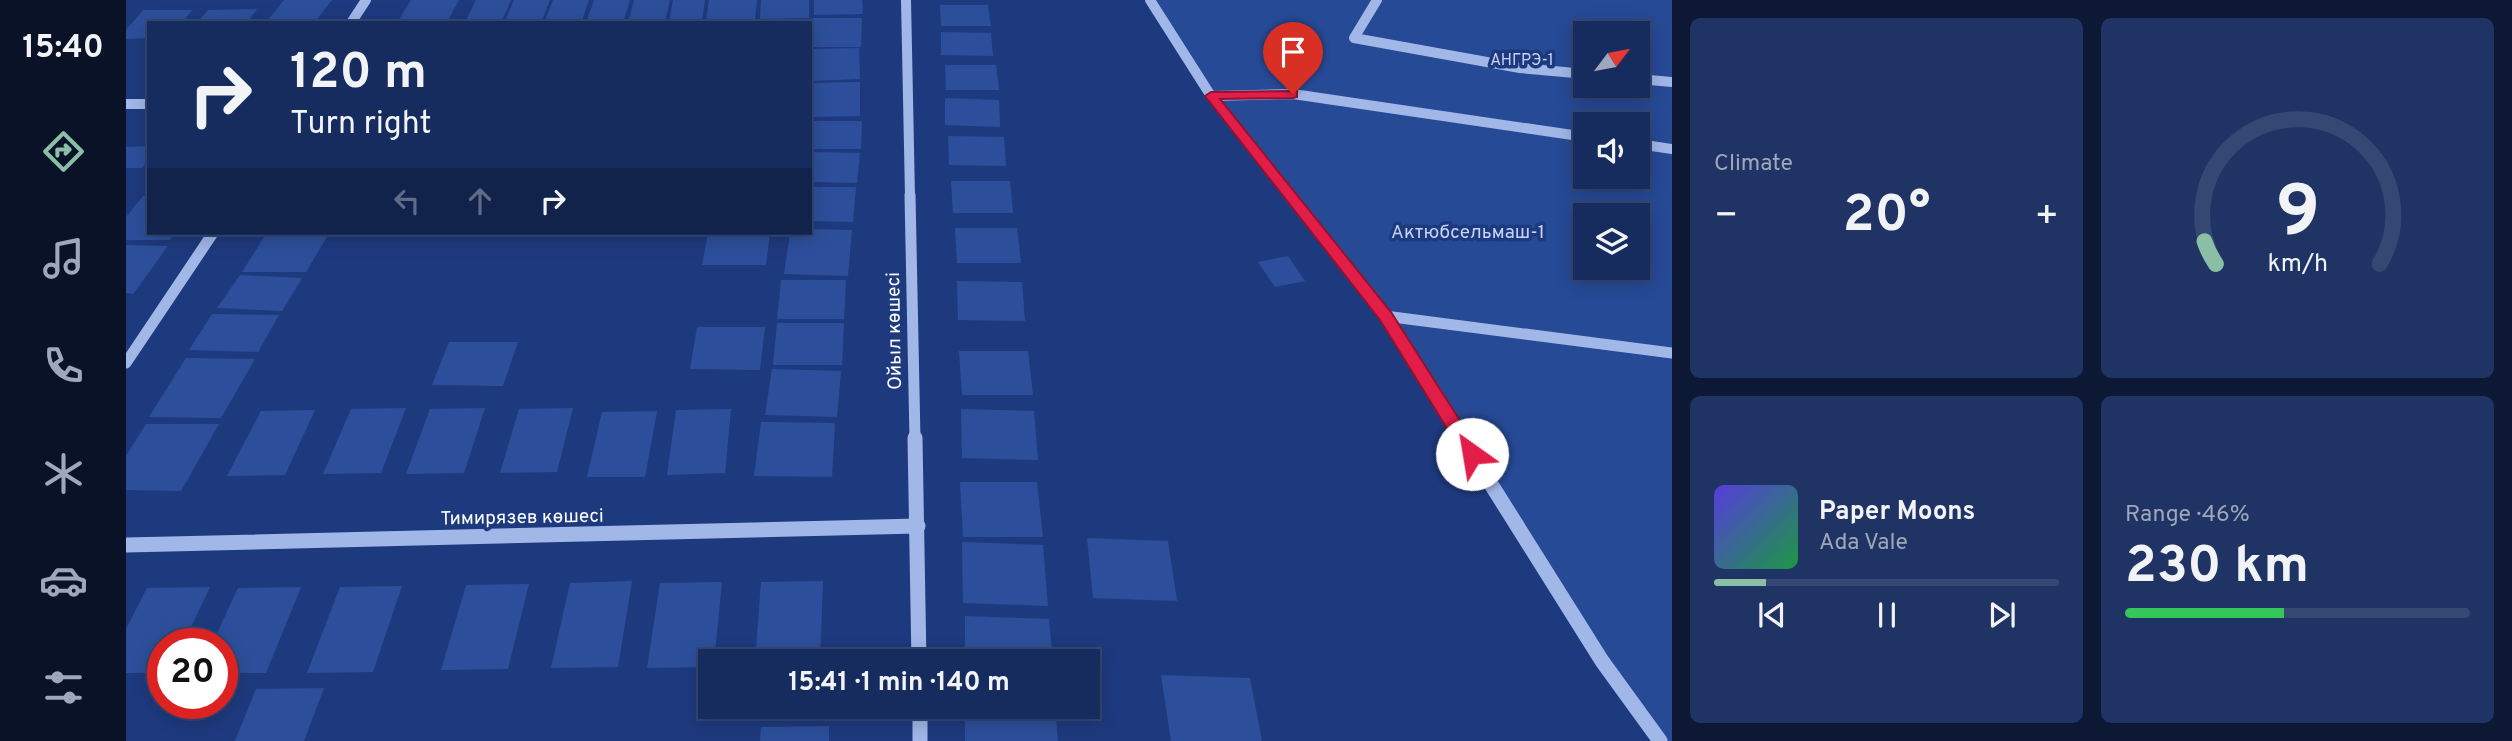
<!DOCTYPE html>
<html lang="en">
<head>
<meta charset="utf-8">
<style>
  body { margin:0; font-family:Overpass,sans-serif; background:#1f3464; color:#f1f3f6; height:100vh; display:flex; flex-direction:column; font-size:26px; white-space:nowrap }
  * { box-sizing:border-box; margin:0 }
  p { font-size:23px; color:#9ea7bc }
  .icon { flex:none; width:38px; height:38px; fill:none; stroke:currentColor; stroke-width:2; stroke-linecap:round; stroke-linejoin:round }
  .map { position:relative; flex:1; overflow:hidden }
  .side { display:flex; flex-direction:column; gap:18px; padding:18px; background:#0c1834; width:840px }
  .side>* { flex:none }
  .top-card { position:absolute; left:21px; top:21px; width:665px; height:214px; border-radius:0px; box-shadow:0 4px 18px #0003,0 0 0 2px #354873; background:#162c5e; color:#f1f3f6; overflow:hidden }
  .needle { width:46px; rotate:58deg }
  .tools { position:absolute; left:1447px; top:21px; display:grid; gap:14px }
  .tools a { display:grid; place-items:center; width:77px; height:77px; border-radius:0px; background:#162c5e; box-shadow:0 4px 18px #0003,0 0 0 2px #354873; font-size:35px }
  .speed { position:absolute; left:21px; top:628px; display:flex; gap:14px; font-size:35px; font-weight:700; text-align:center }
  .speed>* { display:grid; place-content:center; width:91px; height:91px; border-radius:50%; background:#162c5e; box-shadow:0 4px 18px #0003,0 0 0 2px #354873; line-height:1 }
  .speed .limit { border:10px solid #d22; background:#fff; color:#111 }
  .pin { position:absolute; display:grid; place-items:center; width:60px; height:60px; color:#fff; margin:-72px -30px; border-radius:50% 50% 50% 0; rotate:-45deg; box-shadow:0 0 7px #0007 }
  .pin .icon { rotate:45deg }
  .me { position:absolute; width:77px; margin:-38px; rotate:328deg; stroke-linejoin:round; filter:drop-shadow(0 0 5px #0008) }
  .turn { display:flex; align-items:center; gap:24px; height:147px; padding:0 28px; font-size:32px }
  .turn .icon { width:91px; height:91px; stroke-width:2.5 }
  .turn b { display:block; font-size:49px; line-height:60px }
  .lanes { display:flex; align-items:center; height:66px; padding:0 28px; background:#0003; justify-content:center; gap:35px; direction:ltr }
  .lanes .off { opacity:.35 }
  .big { font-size:52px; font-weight:700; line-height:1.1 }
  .side .widget { flex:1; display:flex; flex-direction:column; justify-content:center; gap:10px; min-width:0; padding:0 24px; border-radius:10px; background:#1f3464 }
  .side .dial { align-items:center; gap:0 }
  .dial svg { height:182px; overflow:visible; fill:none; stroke:#354873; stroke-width:7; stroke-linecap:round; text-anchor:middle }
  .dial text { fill:#f1f3f6; stroke:none }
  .song { display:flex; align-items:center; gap:21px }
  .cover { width:84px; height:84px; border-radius:10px; background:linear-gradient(135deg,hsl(250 70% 55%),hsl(140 70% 35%)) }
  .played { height:7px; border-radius:4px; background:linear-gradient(90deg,#8abfa5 15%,#354873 15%) }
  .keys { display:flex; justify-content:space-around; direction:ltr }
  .heat { display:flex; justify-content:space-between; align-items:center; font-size:38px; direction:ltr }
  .charge { height:10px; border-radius:5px; background:linear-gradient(90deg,#34c759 46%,#354873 0) }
  .side .tiles { flex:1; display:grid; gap:18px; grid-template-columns:repeat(2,1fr) }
  .trip { position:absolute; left:572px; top:649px; width:402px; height:70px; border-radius:0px; background:#162c5e; box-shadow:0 4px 18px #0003,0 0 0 2px #354873; font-weight:700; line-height:70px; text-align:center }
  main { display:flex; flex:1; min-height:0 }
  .dock { display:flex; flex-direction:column; width:126px; justify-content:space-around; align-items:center; background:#091226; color:#9ea7bc }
  .dock .icon { width:49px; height:49px }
  .dock .on { color:#8abfa5 }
  .dock b { font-size:32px; color:#f1f3f6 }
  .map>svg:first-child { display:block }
</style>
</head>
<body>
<main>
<nav class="dock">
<b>15:40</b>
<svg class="icon on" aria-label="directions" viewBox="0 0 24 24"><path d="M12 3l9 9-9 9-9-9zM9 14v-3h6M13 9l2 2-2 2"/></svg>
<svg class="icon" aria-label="music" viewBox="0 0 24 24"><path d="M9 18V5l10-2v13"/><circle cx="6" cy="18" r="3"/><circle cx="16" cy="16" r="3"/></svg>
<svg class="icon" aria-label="phone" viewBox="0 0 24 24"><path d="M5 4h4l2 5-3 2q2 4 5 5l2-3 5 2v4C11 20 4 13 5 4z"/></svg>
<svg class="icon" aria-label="climate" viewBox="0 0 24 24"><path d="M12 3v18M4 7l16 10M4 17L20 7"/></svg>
<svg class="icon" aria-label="car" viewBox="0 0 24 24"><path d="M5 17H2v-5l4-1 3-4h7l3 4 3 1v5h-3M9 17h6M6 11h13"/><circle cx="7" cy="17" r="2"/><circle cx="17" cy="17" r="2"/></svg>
<svg class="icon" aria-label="filters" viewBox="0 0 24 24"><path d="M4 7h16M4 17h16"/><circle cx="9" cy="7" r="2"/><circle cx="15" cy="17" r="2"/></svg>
</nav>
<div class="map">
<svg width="1546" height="741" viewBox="0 0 1546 741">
  <rect width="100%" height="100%" fill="#1e3a7e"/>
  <!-- green -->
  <path fill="#274a96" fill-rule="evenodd" d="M1024,0H1546V741H1534L1246,300L1085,96ZM1460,33H1512V86H1460ZM1460,124H1512V177H1460ZM1460,215H1512V268H1460Z"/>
  <!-- building -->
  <g fill="#2d4f9b">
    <polygon points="158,0 206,0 189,22 141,21"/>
    <polygon points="285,0 333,0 321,22 272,21"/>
    <polygon points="350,0 385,0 376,21 339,22"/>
    <polygon points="388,0 424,0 415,23 378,23"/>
    <polygon points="427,0 463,0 455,23 418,23"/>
    <polygon points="468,0 504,0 497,23 460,23"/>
    <polygon points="508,0 544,0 539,22 502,23"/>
    <polygon points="547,0 579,0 576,20 543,21"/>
    <polygon points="583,0 631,0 629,19 580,21"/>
    <polygon points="635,0 683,0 683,18 634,19"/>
    <polygon points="688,0 736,0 737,14 688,15"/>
    <polygon points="814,5 862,5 865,26 815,26"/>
    <polygon points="131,9 121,23 71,23 82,10"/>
    <polygon points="17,10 66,10 56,23 23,23 23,38 0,39 0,30"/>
    <polygon points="687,18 736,18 735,47 684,47"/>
    <polygon points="815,32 865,33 867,56 815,55"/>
    <polygon points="733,48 734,79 684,81 684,49"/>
    <polygon points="819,65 870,65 873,90 820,90"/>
    <polygon points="734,82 734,116 684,117 684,83"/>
    <polygon points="819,98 873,100 874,127 819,125"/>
    <polygon points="684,121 736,121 735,149 684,149"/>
    <polygon points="822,136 878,137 880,166 823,165"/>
    <polygon points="23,146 23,158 16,168 0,168 0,147"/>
    <polygon points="684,152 734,153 731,183 684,182"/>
    <polygon points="825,181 884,181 887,213 827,213"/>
    <polygon points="684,187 730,187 727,222 684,221"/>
    <polygon points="17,196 23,196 23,233 50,233 44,240 0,240 0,217"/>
    <polygon points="829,228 891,228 895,263 831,263"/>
    <polygon points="684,229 726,230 722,276 658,274 664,233 684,233"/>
    <polygon points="218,233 280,233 279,235 217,235"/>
    <polygon points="582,233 644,233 640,265 576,265"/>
    <polygon points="140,234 202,235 180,272 116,272"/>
    <polygon points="0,245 42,246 7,294 0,293"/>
    <polygon points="1162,256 1179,281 1149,287 1132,262"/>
    <polygon points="114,275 176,278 156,311 91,308"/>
    <polygon points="655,280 720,280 718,319 651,319"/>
    <polygon points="831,281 896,282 899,321 832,320"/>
    <polygon points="86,314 153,315 132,352 63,350"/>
    <polygon points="651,323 718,323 716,365 647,365"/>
    <polygon points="571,327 639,327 634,370 564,369"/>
    <polygon points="323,342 392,342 377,386 306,385"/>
    <polygon points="833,351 902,351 907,395 836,395"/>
    <polygon points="60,358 129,359 95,418 23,417"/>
    <polygon points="646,369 715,371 711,417 639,415"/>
    <polygon points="280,408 255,473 197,474 225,409"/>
    <polygon points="359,408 338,473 280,474 304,409"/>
    <polygon points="447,408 431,472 374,473 393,409"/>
    <polygon points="605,409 599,473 541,475 550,410"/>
    <polygon points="835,409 908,411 912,460 836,458"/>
    <polygon points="189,410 159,475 101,476 135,411"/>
    <polygon points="531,411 519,477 461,477 476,412"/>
    <polygon points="635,422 709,423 706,477 628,476"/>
    <polygon points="20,424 93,424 55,491 0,490 0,456"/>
    <polygon points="834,482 911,482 917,537 837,537"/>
    <polygon points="961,538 1042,541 1051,601 967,598"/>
    <polygon points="836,542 917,545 922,606 837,603"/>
    <polygon points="506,581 492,667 425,668 444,583"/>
    <polygon points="697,581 694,662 629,662 635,582"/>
    <polygon points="596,582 588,662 584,662 584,667 521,668 534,583"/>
    <polygon points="403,584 382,669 315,670 340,585"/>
    <polygon points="276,586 247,672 181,673 214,587"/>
    <polygon points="84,587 57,644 37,644 37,673 0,673 0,629 21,588"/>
    <polygon points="175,587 140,673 96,673 96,644 86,644 112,588"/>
    <polygon points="839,616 923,619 927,662 839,662"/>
    <polygon points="1035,675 1124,678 1136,741 1045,741"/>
    <polygon points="198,688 178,741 109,741 130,689"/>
    <polygon points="839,707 929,707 932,741 839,741"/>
    <polygon points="703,726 703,741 634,741 635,727"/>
  </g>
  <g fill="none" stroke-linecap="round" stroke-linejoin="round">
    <!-- minor-far2 -->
    <g stroke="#a1b7e8" stroke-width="10">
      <polyline points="780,0 784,196"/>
      <polyline points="1024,0 1085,96 1167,94 1460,137"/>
      <polyline points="1251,0 1228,38 1394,68 1460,74"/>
      <polyline points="225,23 240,0"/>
      <polyline points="1512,79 1546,82"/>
      <polyline points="1085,96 1164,196"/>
      <polyline points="0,104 23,104"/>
      <polyline points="1512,144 1546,149"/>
    </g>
    <!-- minor-far1 -->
    <g stroke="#a1b7e8" stroke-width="11">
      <polyline points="784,195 789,439"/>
      <polyline points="1163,195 1259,316 1337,439"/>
      <polyline points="1259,316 1546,353"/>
      <polyline points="0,363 87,233"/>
    </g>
    <!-- minor -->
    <g stroke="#a1b7e8" stroke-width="15">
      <polyline points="789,438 793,662"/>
      <polyline points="1336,438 1476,661 1534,741"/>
      <polyline points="0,545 792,526"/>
      <polyline points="794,707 794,741"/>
    </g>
  </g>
  <!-- route -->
  <polygon fill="#e11d48" stroke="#92132f" stroke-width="2" points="1171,91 1171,97 1167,98 1094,99 1265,312 1352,449 1355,454 1352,459 1340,459 1254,320 1079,96 1085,92"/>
  <g text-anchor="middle" stroke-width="7" stroke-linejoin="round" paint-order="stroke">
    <!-- far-park labels -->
    <g font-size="16" fill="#c5d4f6" stroke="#1e3a7e">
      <text x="1396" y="65">АНГРЭ-1</text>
    </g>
    <!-- park labels -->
    <g font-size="19" fill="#c5d4f6" stroke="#1e3a7e">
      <text x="1342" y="238">Актюбсельмаш-1</text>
    </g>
    <!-- street labels -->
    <g font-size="19" fill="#fff" stroke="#1e3a7e">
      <text transform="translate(767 331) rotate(-91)" y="7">Ойыл көшесі</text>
      <text transform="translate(396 516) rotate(-1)" y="7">Тимирязев көшесі</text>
    </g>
  </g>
</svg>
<div class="tools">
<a><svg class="needle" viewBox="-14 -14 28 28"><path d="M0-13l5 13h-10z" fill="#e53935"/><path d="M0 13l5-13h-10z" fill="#9ea7bc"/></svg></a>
<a><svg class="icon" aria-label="sound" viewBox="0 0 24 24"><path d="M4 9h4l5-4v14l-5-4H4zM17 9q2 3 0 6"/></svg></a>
<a><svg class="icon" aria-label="layers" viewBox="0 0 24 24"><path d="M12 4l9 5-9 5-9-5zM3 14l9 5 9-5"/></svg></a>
</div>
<div class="speed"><div class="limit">20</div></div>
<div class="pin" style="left:1167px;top:94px;background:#d93025"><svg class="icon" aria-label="arrive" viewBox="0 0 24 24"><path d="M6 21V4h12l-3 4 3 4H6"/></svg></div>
<svg class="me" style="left:1346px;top:454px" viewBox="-20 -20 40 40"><circle r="19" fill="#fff"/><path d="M0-13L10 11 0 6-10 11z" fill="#e11d48"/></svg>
<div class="trip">15:41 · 1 min · 140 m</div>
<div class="top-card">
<div class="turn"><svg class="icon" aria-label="right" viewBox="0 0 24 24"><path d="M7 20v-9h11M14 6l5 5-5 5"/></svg><div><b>120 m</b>Turn right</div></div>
<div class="lanes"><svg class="icon off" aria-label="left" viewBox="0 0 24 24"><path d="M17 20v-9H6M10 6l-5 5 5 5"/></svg><svg class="icon off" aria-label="ahead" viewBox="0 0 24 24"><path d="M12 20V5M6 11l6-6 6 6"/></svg><svg class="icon" aria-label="right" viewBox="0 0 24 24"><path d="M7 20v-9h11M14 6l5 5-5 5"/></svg></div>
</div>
</div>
<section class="side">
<div class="tiles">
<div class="widget"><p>Climate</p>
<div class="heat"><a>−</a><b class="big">20°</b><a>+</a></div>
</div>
<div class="widget dial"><svg viewBox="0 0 100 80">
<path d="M14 69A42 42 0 1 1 86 69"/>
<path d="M14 69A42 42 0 0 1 9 59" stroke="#8abfa5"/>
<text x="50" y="56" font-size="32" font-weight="700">9</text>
<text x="50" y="72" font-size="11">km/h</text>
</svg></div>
<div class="widget">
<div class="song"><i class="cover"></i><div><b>Paper Moons</b><p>Ada Vale</p></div></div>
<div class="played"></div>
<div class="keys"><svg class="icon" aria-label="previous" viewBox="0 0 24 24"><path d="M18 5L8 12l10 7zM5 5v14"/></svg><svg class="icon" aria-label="pause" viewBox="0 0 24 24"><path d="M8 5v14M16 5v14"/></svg><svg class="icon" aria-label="next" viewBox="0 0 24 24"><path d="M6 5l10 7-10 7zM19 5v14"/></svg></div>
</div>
<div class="widget"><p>Range · 46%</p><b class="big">230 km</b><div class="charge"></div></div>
</div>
</section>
</main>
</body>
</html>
